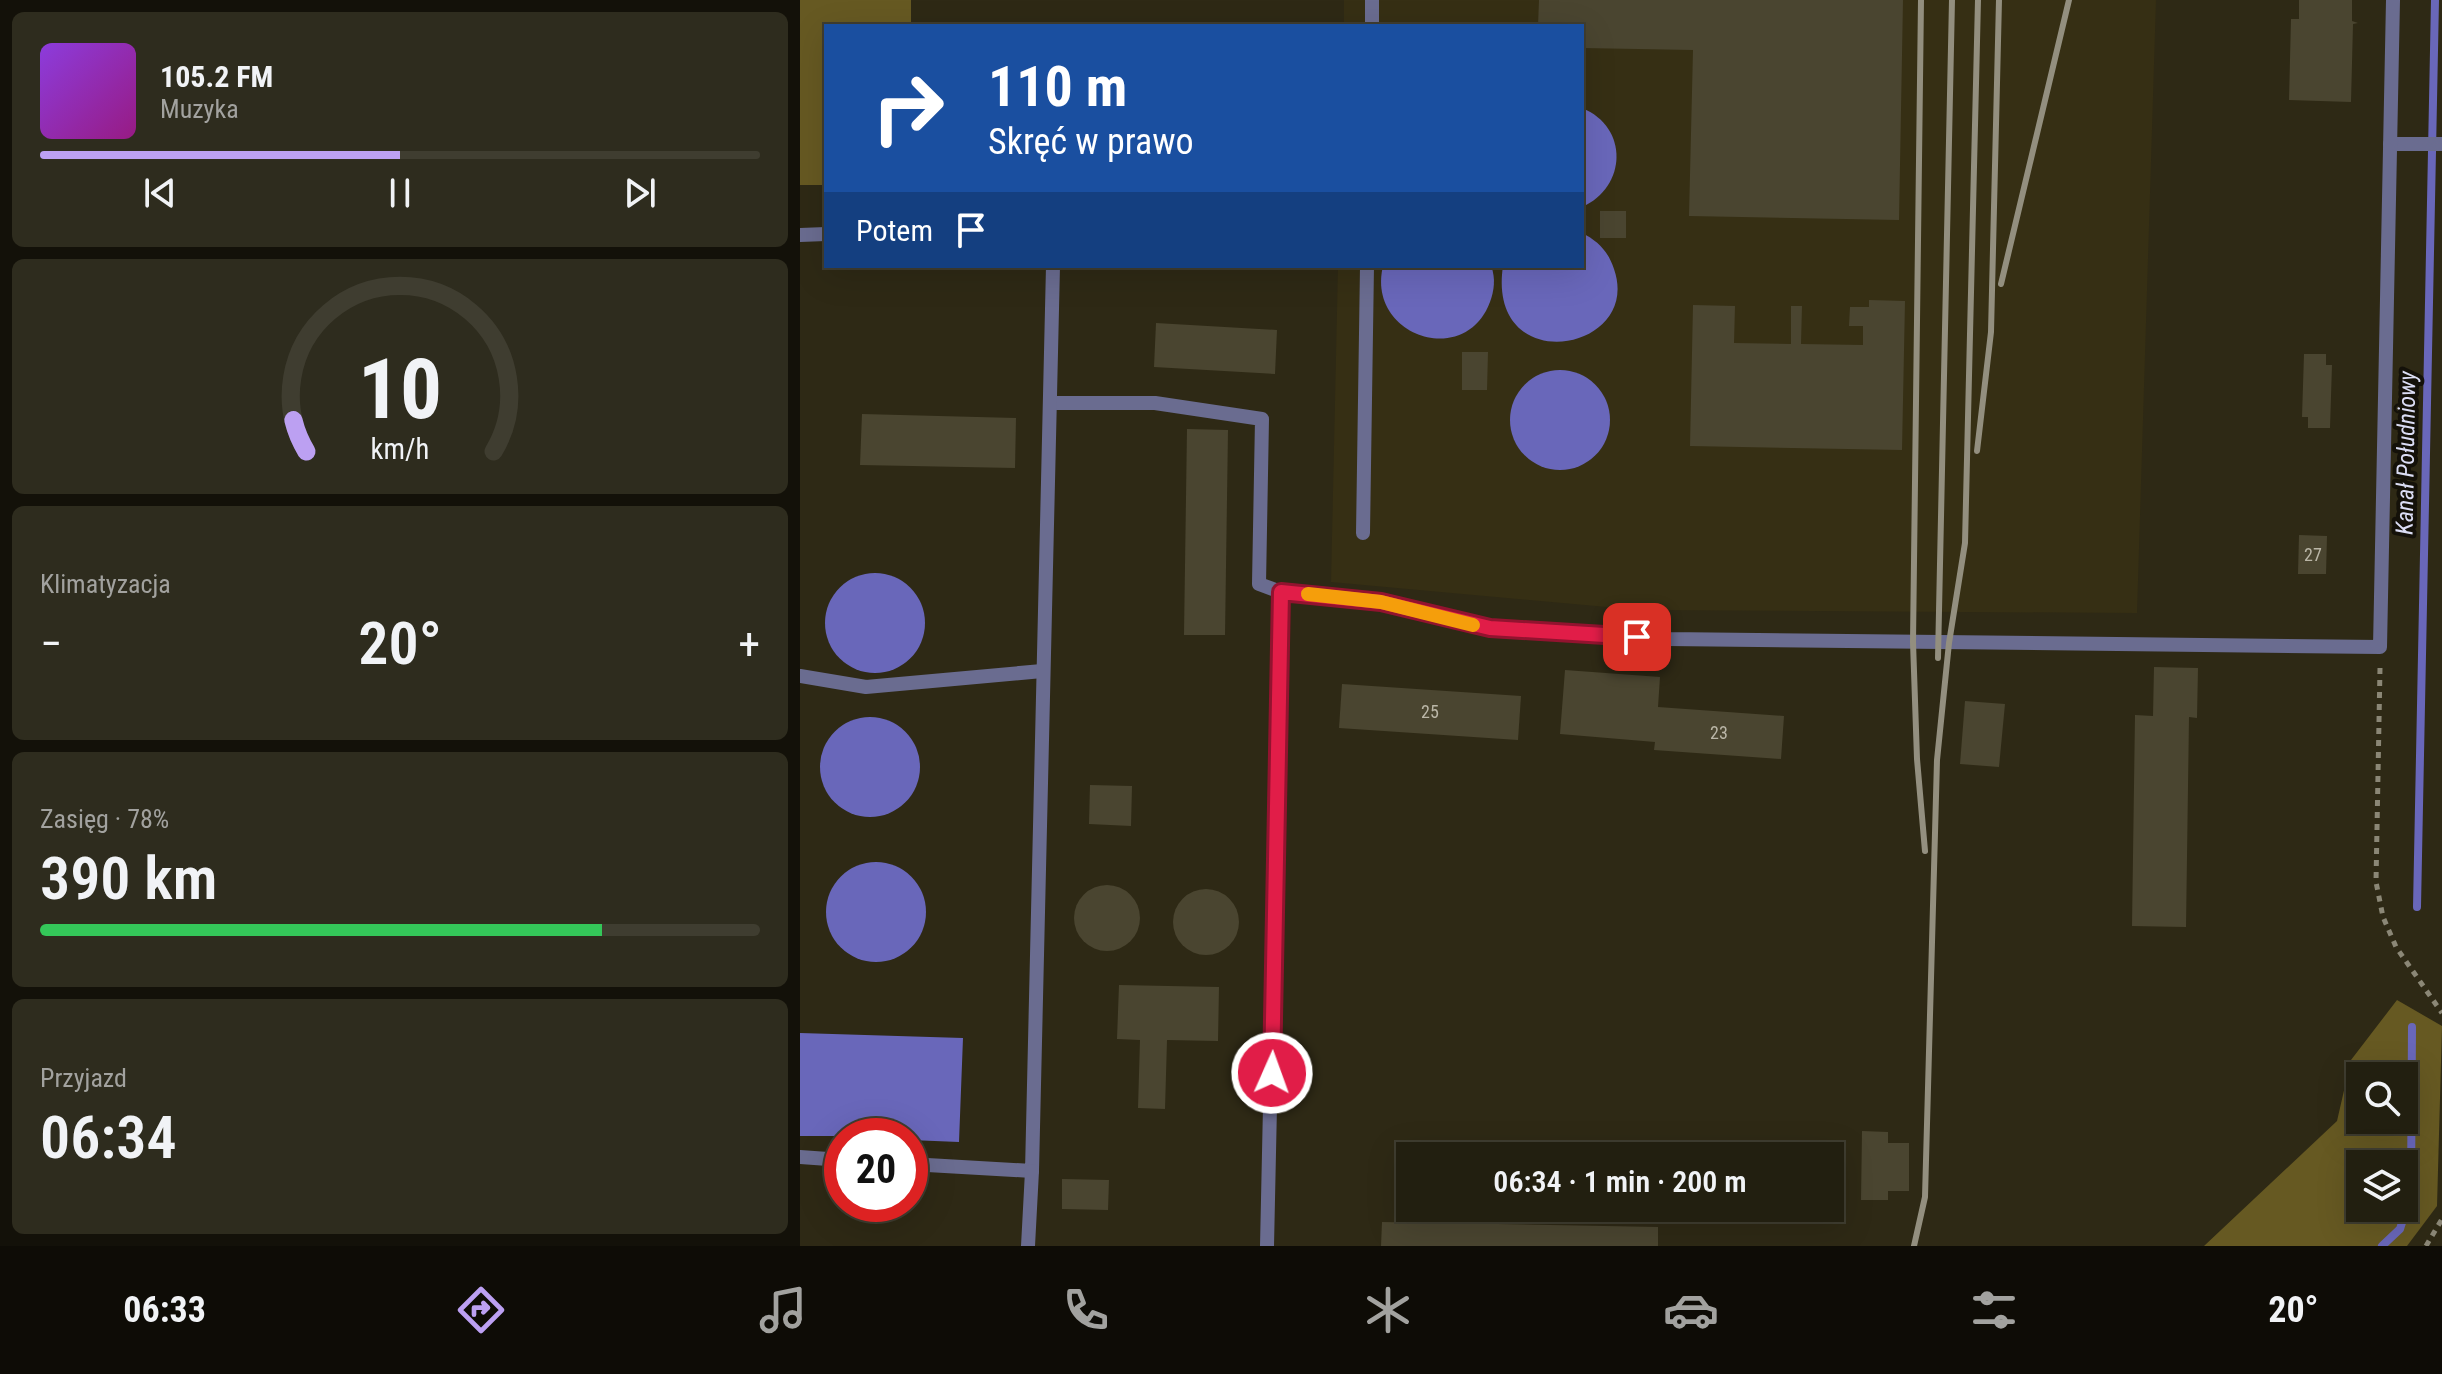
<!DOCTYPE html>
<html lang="pl">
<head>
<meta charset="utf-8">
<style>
  body { margin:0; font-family:"Roboto Condensed",sans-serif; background:#2e2c1e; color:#f1f3f6; height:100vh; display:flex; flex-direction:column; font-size:30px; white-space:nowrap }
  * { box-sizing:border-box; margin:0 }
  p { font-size:26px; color:#a2a29f }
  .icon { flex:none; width:44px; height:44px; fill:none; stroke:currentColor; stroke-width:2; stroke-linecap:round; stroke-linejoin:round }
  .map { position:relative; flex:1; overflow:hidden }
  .details { display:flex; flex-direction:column; gap:12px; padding:12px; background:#131109; width:800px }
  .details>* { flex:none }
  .banner { position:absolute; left:24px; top:24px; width:760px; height:244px; border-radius:0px; box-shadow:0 8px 32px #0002,0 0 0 2px #3f3d30; background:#1a4fa0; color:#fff; overflow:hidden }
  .buttons { position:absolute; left:1546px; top:1062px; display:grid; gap:16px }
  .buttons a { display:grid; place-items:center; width:72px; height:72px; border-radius:0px; background:#221f10; box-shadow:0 8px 32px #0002,0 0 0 2px #3f3d30; font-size:40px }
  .speed { position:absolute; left:24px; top:1118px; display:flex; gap:16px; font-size:40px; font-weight:700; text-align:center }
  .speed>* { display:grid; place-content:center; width:104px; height:104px; border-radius:50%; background:#221f10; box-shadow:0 8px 32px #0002,0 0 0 2px #3f3d30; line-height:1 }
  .speed .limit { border:12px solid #d22; background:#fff; color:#111 }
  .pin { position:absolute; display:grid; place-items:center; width:68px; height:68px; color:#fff; margin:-34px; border-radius:16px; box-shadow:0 4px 12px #0006 }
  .me { position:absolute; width:88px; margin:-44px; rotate:2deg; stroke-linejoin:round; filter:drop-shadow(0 0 6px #0008) }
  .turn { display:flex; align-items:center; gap:28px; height:168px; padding:0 32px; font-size:36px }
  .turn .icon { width:104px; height:104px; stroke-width:2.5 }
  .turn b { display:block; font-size:56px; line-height:68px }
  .then { display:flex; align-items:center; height:76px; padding:0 32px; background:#0003; gap:16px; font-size:30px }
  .big { font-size:60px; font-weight:600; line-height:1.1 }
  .details .card { flex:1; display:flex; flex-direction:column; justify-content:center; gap:12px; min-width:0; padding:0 28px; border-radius:12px; background:#2e2c1e }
  .details .dial { align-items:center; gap:0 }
  .dial svg { height:208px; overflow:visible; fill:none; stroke:#3f3d30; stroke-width:7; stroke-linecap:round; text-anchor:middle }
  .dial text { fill:#f1f3f6; stroke:none }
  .song { display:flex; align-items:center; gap:24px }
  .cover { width:96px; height:96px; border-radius:12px; background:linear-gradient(135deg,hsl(270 70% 55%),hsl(310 70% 35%)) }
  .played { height:8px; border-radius:4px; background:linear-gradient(90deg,#bca0f2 50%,#3f3d30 50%) }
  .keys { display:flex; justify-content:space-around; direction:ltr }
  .heat { display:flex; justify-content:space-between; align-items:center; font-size:44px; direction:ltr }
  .charge { height:12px; border-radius:6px; background:linear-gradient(90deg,#34c759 78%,#3f3d30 0) }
  .trip { position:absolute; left:596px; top:1142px; width:448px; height:80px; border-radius:0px; background:#221f10; box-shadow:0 8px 32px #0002,0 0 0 2px #3f3d30; font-weight:600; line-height:80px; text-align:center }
  .menu { display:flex; height:128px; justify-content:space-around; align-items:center; background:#0e0c06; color:#a2a29f }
  .menu .icon { width:56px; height:56px }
  .menu .active { color:#bca0f2 }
  .menu b { font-size:36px; color:#f1f3f6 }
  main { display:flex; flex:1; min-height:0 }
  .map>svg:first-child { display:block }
</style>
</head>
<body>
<main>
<section class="details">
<div class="card">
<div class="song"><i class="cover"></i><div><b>105.2 FM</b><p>Muzyka</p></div></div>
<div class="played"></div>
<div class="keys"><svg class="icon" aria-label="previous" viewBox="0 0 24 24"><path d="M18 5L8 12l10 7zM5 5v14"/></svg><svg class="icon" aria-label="pause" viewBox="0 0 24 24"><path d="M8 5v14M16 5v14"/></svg><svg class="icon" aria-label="next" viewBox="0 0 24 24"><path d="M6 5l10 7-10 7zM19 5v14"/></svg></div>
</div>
<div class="card dial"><svg viewBox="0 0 100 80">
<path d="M14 69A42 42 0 1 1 86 69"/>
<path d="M14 69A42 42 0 0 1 9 57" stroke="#bca0f2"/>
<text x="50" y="56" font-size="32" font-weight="700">10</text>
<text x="50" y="72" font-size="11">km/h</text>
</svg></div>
<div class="card"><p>Klimatyzacja</p>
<div class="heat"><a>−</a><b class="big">20°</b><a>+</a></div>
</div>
<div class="card"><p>Zasięg · 78%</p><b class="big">390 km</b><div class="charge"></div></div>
<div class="card"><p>Przyjazd</p><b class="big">06:34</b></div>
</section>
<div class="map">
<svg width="1642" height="1246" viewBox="0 0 1642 1246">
  <rect width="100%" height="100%" fill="#2e2915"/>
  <!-- built -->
  <polygon fill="#362f14" points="544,0 1356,0 1337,613 840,610 531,582 538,266 782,266 782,26 544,26"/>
  <!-- forest -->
  <g fill="#665922" fill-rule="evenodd">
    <polygon points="0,0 111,0 111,26 26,26 26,185 0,185"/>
    <path d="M1597,1000L1642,1026L1637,1206L1607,1246H1404L1537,1121L1551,1060ZM1560,1076H1604V1120H1560ZM1560,1164H1604V1208H1560Z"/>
  </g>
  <!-- water -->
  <g fill="#6967ba">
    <path d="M782,108C829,127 827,187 782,207Z"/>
    <path d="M782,233C798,241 808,251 814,269C843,352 686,380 703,266H782Z"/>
    <path d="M583,266H691C696,278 694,291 690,302C665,369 566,336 583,266Z"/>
    <circle cx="760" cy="420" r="50"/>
    <circle cx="75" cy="623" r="50"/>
    <circle cx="70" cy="767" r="50"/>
    <circle cx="76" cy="912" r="50"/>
    <polygon points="0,1033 163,1038 159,1142 110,1140 110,1136 0,1136"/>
  </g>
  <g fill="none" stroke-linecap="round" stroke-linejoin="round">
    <!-- stream -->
    <g stroke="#6967ba" stroke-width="8">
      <polyline points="1617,907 1635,0"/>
      <polyline points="1582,1246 1600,1229 1611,1194 1612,1027"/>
    </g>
  </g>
  <!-- building -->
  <g fill="#4a4530">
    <polygon points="739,0 1103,0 1099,220 889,216 893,50 782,48 782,26 738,26"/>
    <polygon points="1499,0 1552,0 1552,21 1558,23 1553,24 1551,102 1489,100 1491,19 1499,19"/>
    <rect x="800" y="211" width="26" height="27"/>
    <polygon points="1069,300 1105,301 1102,450 890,446 893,305 935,306 934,343 991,344 991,306 1002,306 1001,344 1063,345 1063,326 1049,326 1050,307 1069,307"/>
    <polygon points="356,323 477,330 475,374 354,367"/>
    <polygon points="662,352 688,352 687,390 662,390"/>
    <polygon points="1504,354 1526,354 1526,365 1532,365 1530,428 1508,428 1508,417 1502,417"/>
    <polygon points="62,414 216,418 215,468 60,465"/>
    <polygon points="387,429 428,430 425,635 384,635"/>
    <polygon points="1499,535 1527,536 1526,574 1498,574"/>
    <polygon points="1354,667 1398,668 1397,718 1389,717 1386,927 1332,926 1335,715 1353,716"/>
    <polygon points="765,670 860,677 858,707 984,716 981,759 854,750 855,742 760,734"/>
    <polygon points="542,684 721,696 718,740 539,728"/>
    <polygon points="1165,701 1205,704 1199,767 1160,764"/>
    <polygon points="290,785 332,786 331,826 289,824"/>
    <circle cx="307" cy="918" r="33"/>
    <circle cx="406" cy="922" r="33"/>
    <polygon points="319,985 419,987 418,1041 367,1040 365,1109 338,1108 340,1040 317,1039"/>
    <polygon points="1062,1131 1088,1132 1088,1143 1109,1143 1109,1191 1088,1191 1088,1200 1061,1200"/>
    <polygon points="262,1179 309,1180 308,1210 262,1209"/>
    <polygon points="582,1222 858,1227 858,1246 581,1246"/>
  </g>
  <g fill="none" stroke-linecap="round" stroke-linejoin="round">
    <!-- path -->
    <g stroke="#8b8776" stroke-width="5" stroke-dasharray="6 6" stroke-linecap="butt">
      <polyline points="1580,668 1576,882 1583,917 1596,947 1642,1013"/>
      <polyline points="1626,1246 1642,1219"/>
    </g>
    <!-- lane -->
    <g stroke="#6a6c90" stroke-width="14">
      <polyline points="572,26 572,0"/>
      <polyline points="1590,144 1642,144"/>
      <polyline points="0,235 26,234"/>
      <polyline points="251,403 355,403 462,419 459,584 481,592 581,602 690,628 867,639 1580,647 1593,0"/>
      <polyline points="563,533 567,266"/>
      <polyline points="0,676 66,687 242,671"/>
      <polyline points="0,1157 42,1160"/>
      <polyline points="110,1164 232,1171 253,266"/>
      <polyline points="228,1246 232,1171"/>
      <polyline points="467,1246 481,592"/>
    </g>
    <!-- rail -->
    <g stroke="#938f7f" stroke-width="6">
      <polyline points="1121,0 1113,642 1117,759 1125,851"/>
      <polyline points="1201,284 1269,0"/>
      <polyline points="1177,451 1191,332 1199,0"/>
      <polyline points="1138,658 1152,0"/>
      <polyline points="1114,1246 1125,1197 1137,760 1149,643 1165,543 1178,0"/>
    </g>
  </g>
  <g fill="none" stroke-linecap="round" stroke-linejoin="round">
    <defs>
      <polyline id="route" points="472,1073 481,592 581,602 690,628 837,637"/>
    </defs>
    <!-- route casing -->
    <use href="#route" stroke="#92132f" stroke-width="20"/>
    <!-- route -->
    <use href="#route" stroke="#e11d48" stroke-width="14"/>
    <!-- slow -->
    <polyline stroke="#f59e0b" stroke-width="14" points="508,594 581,602 673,625"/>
  </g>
  <g text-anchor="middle" stroke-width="8" stroke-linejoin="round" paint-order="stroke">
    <!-- number labels -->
    <g font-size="18" fill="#bab6a7">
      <text x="1513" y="561">27</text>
      <text x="630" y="718">25</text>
      <text x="919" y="739">23</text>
    </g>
    <!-- water labels -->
    <g font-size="24" font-style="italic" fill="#dbddf4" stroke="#141109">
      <text transform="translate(1606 453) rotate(-89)" y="8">Kanał Południowy</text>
    </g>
  </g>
</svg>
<div class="buttons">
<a><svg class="icon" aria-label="search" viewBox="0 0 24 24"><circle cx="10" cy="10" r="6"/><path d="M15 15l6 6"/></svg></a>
<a><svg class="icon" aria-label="layers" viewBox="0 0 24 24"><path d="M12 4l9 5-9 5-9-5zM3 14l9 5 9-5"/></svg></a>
</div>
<div class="speed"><div class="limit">20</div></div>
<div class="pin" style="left:837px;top:637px;background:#d93025"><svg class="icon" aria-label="arrive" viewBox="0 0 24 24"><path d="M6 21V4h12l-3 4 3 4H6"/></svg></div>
<svg class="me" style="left:472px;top:1073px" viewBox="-20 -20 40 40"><circle r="17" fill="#e11d48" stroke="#fff" stroke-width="3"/><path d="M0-11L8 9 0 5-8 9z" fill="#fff"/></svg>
<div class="trip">06:34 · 1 min · 200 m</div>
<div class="banner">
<div class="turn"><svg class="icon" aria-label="right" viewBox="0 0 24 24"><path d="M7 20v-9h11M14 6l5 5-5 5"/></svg><div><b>110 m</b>Skręć w prawo</div></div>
<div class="then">Potem<svg class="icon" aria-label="arrive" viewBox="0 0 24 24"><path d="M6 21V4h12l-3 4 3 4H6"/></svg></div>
</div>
</div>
</main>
<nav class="menu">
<b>06:33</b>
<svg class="icon active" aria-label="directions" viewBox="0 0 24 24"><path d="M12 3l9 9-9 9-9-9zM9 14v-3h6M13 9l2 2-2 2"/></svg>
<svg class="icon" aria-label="music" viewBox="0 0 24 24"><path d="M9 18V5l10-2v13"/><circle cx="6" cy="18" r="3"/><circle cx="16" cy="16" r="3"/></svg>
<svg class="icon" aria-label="phone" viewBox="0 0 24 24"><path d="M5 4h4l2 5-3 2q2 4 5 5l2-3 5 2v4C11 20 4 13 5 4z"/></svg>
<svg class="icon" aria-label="climate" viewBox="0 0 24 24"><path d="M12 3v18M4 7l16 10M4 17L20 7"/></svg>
<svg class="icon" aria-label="car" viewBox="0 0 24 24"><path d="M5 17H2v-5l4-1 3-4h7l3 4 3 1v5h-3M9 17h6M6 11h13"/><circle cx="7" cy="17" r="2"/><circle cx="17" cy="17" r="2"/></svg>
<svg class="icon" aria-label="filters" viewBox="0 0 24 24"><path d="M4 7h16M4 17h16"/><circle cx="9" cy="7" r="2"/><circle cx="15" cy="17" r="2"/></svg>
<b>20°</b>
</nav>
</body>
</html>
